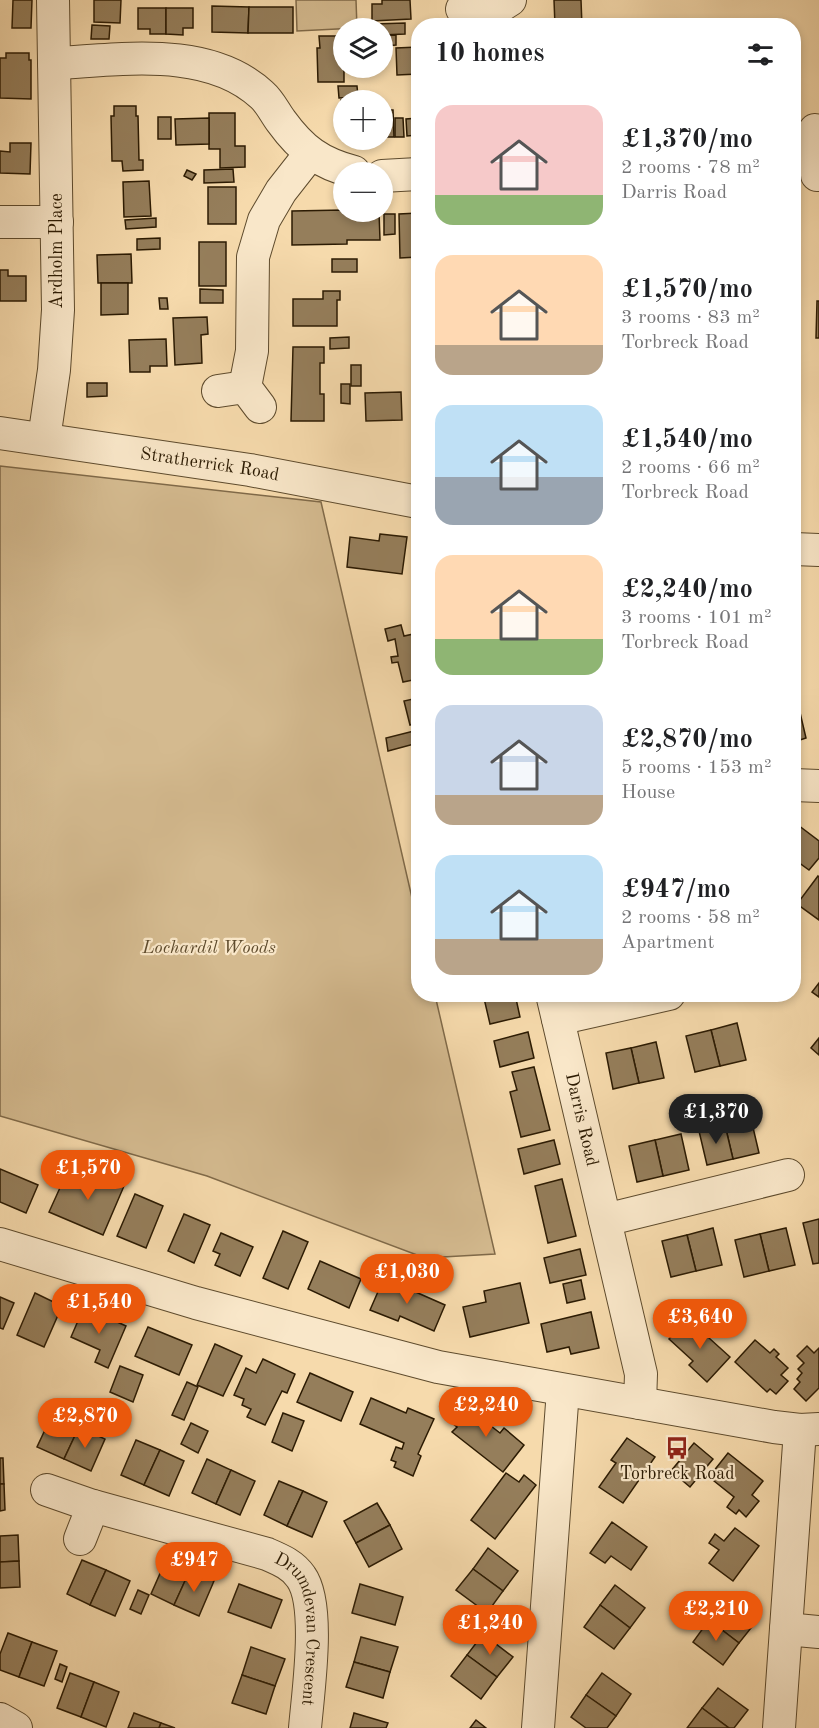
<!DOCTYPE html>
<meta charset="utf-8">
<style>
body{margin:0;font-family:"Old Standard TT",serif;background:#f2f2f2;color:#202124;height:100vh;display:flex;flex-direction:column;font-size:22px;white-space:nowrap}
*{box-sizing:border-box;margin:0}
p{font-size:20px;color:#757577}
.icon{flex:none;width:33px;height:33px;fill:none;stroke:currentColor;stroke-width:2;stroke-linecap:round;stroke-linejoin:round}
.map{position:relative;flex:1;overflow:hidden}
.details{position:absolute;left:411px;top:18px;width:390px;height:984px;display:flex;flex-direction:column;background:#fff;border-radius:24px;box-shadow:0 3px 9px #0003}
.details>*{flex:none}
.fabs{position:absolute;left:333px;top:18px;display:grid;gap:12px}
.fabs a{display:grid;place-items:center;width:60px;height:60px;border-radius:50%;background:#fff;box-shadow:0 3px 9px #0003;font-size:30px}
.price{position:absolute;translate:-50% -51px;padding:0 14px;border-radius:21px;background:#ea580c;color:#fff;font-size:20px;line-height:39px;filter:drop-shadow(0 2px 3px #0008)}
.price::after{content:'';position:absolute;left:50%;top:36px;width:18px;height:14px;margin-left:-9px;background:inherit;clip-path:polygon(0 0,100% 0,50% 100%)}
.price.on{background:#222;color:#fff}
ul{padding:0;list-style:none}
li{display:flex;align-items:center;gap:18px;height:150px;padding:0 24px}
li span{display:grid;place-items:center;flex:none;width:168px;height:120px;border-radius:18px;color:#555}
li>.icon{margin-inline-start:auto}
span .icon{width:72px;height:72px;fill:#fffc;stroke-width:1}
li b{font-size:26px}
h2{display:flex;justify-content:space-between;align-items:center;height:72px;padding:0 24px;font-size:26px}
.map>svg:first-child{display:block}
.green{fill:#d4ba8f;stroke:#806a49;stroke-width:1.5}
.building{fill:#957e5b;stroke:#2c1b03;stroke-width:1.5}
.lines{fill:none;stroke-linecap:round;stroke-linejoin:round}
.minor-casing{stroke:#5e4b2d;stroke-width:34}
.minor{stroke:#f9e7c9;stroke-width:32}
.labels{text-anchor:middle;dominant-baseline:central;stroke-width:4.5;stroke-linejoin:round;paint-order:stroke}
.street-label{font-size:18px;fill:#2c1b03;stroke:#f9e7c9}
.park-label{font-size:18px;font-style:italic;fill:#5e4b2d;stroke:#f9e7c9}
.poi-label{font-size:18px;fill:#2c1b03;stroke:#f9e7c9}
</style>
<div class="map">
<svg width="819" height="1728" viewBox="0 0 819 1728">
<rect width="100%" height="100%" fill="#f6daac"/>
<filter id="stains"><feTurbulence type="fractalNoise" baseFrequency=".00333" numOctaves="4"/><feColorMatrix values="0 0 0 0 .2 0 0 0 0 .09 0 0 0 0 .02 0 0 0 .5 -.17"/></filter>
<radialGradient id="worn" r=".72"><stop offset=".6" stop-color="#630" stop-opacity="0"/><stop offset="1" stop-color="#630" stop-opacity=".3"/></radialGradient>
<g class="green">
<path d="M296,0H356L357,28L297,31Z"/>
<path d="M0,466L321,502L418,924V994L435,995L495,1254L425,1258L207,1176L0,1116Z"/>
</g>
<g class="building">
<path d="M13,0H32L31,28H12Z"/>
<path d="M94,0H121L120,23L94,22Z"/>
<path d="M382,0H410L411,19L372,21V4H382Z"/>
<path d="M554,0H581L582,26H555Z"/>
<path d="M212,6L249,7L248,33L212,32Z"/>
<path d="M249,7H293V33H248Z"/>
<path d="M138,8H166V34H150V29H138Z"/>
<path d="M166,8H193V28H183V35L166,34Z"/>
<path d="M405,23V34L382,35V28H374V24Z"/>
<path d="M92,25L110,26L109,39H91Z"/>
<path d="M396,35V45L382,46V36Z"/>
<path d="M319,36H340L341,48H344V82H318L317,48H320Z"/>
<path d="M418,47V74L397,75L396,48Z"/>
<path d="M6,53H29V60H31V99L0,98V58H6Z"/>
<path d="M338,86H357L358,97L339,98Z"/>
<path d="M341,100H362H344V110H341Z"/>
<path d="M114,106H136V116H138L139,160H143V170L123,171L122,161H112L111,116H114Z"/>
<path d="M382,110H393L394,137H382Z"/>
<path d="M209,113H235V146H245V167L220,168V149H209Z"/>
<rect x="158" y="117" width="13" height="22"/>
<path d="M209,118V144L176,145L175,119Z"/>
<path d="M395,118H403L404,137H395Z"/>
<path d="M418,118V135L407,136L406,119Z"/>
<path d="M10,143H31L30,174L0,173V151L10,152Z"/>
<path d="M233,169L234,182L204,183V170Z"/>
<path d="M187,170L196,174L192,180L184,176Z"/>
<path d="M149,181L151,216L124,217L123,182Z"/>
<rect x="208" y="187" width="28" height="37"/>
<path d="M344,210L346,213L379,212L380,240H347V244L292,245V211Z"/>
<path d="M418,213V257L400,258L399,214Z"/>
<path d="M384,214H395V234L384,235Z"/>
<path d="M156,218V227L126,229L125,220Z"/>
<path d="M160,238V249L137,250V239Z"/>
<rect x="199" y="242" width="27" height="44"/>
<path d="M131,254L132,283H98L97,255Z"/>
<rect x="332" y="259" width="25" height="13"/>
<path d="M0,270H8V276H26V301H0Z"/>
<path d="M101,283H128V314L101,315Z"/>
<path d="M200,289L223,290V303H200Z"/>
<path d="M323,291H340V300H337V326H293V299H323Z"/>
<path d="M159,298H167L168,309H160Z"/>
<path d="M817,301H819V338H816Z"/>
<path d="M207,317L208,334L201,335L202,363L175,365L173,318Z"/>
<path d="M349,337V348L330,349V338Z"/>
<path d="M166,339L167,366H150V372H130L129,340Z"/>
<path d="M293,347H324V363H320V394H324V421H291Z"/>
<rect x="351" y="365" width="10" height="21"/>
<path d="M87,383H107V396L87,397Z"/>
<path d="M341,384H350V404L341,403Z"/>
<path d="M401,392L402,420L366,421L365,393Z"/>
<path d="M380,534L407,537L402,574L347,567L350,537L379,541Z"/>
<path d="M417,540H418V575L412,574Z"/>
<path d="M794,590L798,591L794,624Z"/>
<path d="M401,625L404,636L418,633V679L403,682L398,662L392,663L391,657L398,656L395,639L388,641L385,629Z"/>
<path d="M418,686V723L410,725L404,701L418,698L415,687Z"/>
<path d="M798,704L806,738L794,742V705Z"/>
<path d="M418,730V743L388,751L386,738Z"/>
<path d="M794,822L819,841V858L809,870L794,859Z"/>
<path d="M818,876L819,877V920L797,904Z"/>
<path d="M819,983V997L812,992Z"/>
<path d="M483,994H515L520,1017L490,1024Z"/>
<path d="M737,1023L746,1060L720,1066L711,1030Z"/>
<path d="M711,1030L720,1066L695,1072L686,1036Z"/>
<path d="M528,1032L534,1058L500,1067L494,1041Z"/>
<path d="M819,1038V1055L811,1048Z"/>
<path d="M656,1042L664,1078L639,1083L631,1048Z"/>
<path d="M631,1048L639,1083L613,1089L606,1053Z"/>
<path d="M534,1067L550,1130L521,1137L510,1092L517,1090L512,1072Z"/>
<path d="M751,1119L759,1153L733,1159L725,1125Z"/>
<path d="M725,1125L733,1159L707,1165L699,1131Z"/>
<path d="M681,1134L689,1170L663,1176L655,1140Z"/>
<path d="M554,1140L560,1164L524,1174L518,1149Z"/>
<path d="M655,1140L663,1176L637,1182L629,1146Z"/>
<path d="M79,1167L124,1186L103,1235L49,1212L64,1179L73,1183Z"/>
<path d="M0,1169L38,1185L26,1213L0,1202Z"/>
<path d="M562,1179L576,1236L548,1243L535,1186Z"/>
<path d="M135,1194L163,1206L146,1248L117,1236Z"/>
<path d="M184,1214L210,1225L194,1263L168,1251Z"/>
<path d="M819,1219V1263L813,1264L803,1223Z"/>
<path d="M713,1228L722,1265L696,1271L687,1235Z"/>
<path d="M786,1228L795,1265L769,1271L760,1234Z"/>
<path d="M283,1231L308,1242L288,1289L263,1278Z"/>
<path d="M221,1233L253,1247L240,1276L215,1265L220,1254L213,1251Z"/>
<path d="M760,1234L769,1271L744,1277L735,1240Z"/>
<path d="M687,1235L696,1271L671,1277L662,1241Z"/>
<path d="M580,1249L586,1275L550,1283L544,1258Z"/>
<path d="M320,1261L361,1279L349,1308L308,1289Z"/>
<path d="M384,1278L445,1305L434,1331L400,1316L398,1321L370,1310Z"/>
<path d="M581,1280L585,1299L567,1303L563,1284Z"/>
<path d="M520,1283L529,1323L470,1337L463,1307L486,1302L484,1291Z"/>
<path d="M35,1293L62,1306L44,1347L17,1335Z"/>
<path d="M0,1297L14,1303L3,1329L0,1328Z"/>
<path d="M84,1307L126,1326L108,1368L95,1362L100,1350L71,1337Z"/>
<path d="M591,1312L599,1348L571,1354L569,1347L547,1352L541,1324Z"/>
<path d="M688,1319L730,1357L707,1382L689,1365L693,1361L669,1339Z"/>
<path d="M148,1327L192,1345L179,1375L135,1356Z"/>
<path d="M755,1340L770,1353L774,1349L779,1354L776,1357L788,1368L781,1375L788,1381L776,1394L770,1389L767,1392L735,1362Z"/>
<path d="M215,1344L242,1356L223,1396L197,1385Z"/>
<path d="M807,1346L814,1353L819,1348V1388L806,1401L794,1389L800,1382L797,1379L802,1373L798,1369L804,1363L797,1356Z"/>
<path d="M263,1359L295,1374L287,1393L282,1391L265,1425L247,1417L251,1409L242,1405L244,1399L234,1395L246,1368L256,1373Z"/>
<path d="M120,1366L143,1375L133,1402L110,1392Z"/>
<path d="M310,1373L353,1392L341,1421L297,1402Z"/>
<path d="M187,1382L198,1387L184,1420L172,1415Z"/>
<path d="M371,1398L406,1413L408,1408L434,1419L418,1454L421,1456L413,1476L394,1467L396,1462L391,1460L396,1447L402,1449L404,1443L360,1424Z"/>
<path d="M458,1406L467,1413L469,1409L500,1433L504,1428L524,1445L503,1472L452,1432L457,1427L447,1419Z"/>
<path d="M283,1413L304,1421L292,1451L272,1442Z"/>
<path d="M52,1415L79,1427L64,1459L37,1447Z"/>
<path d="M191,1423L208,1431L198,1453L181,1444Z"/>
<path d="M79,1427L105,1439L91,1471L64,1459Z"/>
<path d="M627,1438L655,1457L623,1503L599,1487L616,1463L611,1460Z"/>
<path d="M136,1440L160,1450L144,1485L121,1475Z"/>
<path d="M694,1443L713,1459L690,1487L671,1471Z"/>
<path d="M160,1450L184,1461L169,1496L144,1485Z"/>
<path d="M728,1453L763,1481L752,1495L759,1501L746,1517L739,1510L736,1514L727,1507L734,1497L709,1477Z"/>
<path d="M0,1458H3L4,1484H0Z"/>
<path d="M207,1459L231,1470L216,1504L192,1493Z"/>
<path d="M231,1470L255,1481L240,1515L216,1504Z"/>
<path d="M506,1473L519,1482L524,1475L536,1485L495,1539L471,1520Z"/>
<path d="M279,1481L303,1491L287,1526L264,1515Z"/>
<path d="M0,1484H4L5,1510L0,1511Z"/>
<path d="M303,1491L327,1502L312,1537L287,1526Z"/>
<path d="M377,1503L390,1525L356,1543L344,1521Z"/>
<path d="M612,1522L647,1547L631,1570L611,1556L605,1563L590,1553Z"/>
<path d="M390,1525L402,1549L369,1567L356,1543Z"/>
<path d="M735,1528L759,1546L733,1581L709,1563L719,1550L709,1543L715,1534L724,1541Z"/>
<path d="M18,1535L19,1561L0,1562V1536Z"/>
<path d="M488,1548L518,1571L503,1591L473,1569Z"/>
<path d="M82,1560L106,1570L90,1605L67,1594Z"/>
<path d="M166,1560L190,1570L174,1605L151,1594Z"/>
<path d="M19,1561L20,1587L0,1588V1562Z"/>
<path d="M473,1569L503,1591L487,1613L456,1590Z"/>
<path d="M106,1570L130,1581L115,1616L90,1605Z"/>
<path d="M190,1570L214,1581L199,1616L174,1605Z"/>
<path d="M239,1584L282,1600L271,1628L228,1612Z"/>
<path d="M360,1584L403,1597L395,1625L352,1613Z"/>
<path d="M615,1585L645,1608L630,1628L600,1605Z"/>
<path d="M138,1590L149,1595L141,1614L130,1609Z"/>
<path d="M725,1600L755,1623L739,1643L709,1620Z"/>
<path d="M600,1605L630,1628L614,1649L584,1627Z"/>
<path d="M709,1620L739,1643L723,1665L693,1642Z"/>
<path d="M8,1633L32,1642L19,1677L0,1670V1654Z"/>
<path d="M483,1634L513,1657L497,1677L467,1655Z"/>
<path d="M361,1637L398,1647L390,1672L354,1662Z"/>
<path d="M32,1642L57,1651L44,1686L19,1677Z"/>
<path d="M251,1647L285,1659L275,1686L242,1675Z"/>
<path d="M467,1655L497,1677L481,1699L451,1676Z"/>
<path d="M354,1662L390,1672L383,1698L346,1687Z"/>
<path d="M60,1664L67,1667L62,1682L55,1679Z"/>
<path d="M70,1673L94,1682L81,1717L57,1708Z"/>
<path d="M602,1673L631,1694L616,1716L586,1695Z"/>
<path d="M242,1675L275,1686L266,1714L232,1703Z"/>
<path d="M94,1682L119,1692L106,1727L81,1717Z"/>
<path d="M718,1688L748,1710L734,1728H729L702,1708Z"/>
<path d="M586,1695L616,1716L607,1728H586L571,1717Z"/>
<path d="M702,1708L729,1728H687Z"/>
<path d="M134,1713L161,1723L159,1728H128Z"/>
<path d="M354,1713L388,1723L386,1728H350Z"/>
<path d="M476,1720L486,1728H470Z"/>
<path d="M161,1723L175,1728H159Z"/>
</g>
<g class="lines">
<g class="minor-casing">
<g id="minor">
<path d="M462,9L491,12L510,0"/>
<path d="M54,63C121,60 208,45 262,95C270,102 275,113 281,121C302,150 320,163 354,172"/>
<path d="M815,130L817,175"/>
<path d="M382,176L418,174"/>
<path d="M0,222H57"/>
<path d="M245,387L252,351L253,257L264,220L281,191L310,154"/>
<path d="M218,391L245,387L260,407"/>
<path id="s1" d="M0,433L250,470L418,502"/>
<path d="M44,439L54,370L58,310L53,0"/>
<path d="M794,549L819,550"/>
<path d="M794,785L819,786"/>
<path id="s2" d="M552,994L641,1374L640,1403"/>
<path d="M558,1019L669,994"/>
<path d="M605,1220L788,1175"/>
<path d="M0,1244L196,1303L438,1367L774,1427L800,1430L819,1429"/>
<path id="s3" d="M47,1490L93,1506L267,1554C281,1560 293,1565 301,1577C321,1605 308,1692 305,1728"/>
<path d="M80,1539L93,1506"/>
<path d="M786,1629L819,1632"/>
<path d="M0,1719L16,1728"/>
<path d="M538,1728L563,1390"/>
<path d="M779,1728L800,1430"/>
</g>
</g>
<use href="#minor" class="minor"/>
</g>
<defs>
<g id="bus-bare" transform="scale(1.8)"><path d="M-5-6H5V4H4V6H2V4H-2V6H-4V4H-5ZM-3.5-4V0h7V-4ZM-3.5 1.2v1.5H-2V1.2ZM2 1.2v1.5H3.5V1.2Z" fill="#8f2418" stroke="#f9e7c9" stroke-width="2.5" paint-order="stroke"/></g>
</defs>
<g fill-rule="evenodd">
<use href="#bus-bare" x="677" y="1448"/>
</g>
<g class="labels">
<g class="street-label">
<text transform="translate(57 251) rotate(-90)">Ardholm Place</text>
<text stroke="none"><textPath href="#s1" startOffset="212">Stratherrick Road</textPath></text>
<text stroke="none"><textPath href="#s2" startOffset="129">Darris Road</textPath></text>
<text stroke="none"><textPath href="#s3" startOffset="320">Drumdevan Crescent</textPath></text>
</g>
<g class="park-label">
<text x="209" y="948">Lochardil Woods</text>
</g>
<g class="poi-label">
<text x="677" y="1474">Torbreck Road</text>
</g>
</g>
<rect width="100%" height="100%" filter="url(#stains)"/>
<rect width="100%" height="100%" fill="url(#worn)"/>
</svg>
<div class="fabs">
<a><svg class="icon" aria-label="layers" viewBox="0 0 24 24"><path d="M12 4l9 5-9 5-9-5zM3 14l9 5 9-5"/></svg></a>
<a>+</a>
<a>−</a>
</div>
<b class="price on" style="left:716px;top:1145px">£1,370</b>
<b class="price" style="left:88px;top:1201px">£1,570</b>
<b class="price" style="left:407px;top:1305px">£1,030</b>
<b class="price" style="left:99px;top:1335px">£1,540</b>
<b class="price" style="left:700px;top:1350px">£3,640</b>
<b class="price" style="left:486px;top:1438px">£2,240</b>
<b class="price" style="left:85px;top:1449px">£2,870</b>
<b class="price" style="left:194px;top:1593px">£947</b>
<b class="price" style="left:716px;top:1642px">£2,210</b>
<b class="price" style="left:490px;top:1656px">£1,240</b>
<section class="details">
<h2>10 homes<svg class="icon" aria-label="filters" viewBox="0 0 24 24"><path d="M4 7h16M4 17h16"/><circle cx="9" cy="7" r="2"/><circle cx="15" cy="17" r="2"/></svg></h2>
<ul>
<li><span style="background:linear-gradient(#f6c9c9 75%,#8fb573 0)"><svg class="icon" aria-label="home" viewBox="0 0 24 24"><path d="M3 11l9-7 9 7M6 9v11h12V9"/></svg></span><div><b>£1,370/mo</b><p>2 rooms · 78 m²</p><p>Darris Road</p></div></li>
<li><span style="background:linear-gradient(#ffd9b3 75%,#b9a48a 0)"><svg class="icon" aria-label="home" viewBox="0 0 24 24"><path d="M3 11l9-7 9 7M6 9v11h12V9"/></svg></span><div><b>£1,570/mo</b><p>3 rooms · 83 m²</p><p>Torbreck Road</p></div></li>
<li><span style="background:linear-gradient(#bfe0f5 60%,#9aa5b1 0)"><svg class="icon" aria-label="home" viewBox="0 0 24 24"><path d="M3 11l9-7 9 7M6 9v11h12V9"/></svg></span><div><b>£1,540/mo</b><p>2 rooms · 66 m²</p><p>Torbreck Road</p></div></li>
<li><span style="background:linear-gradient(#ffd9b3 70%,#8fb573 0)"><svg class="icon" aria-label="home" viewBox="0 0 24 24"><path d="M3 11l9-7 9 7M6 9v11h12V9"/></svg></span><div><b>£2,240/mo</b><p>3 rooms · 101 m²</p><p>Torbreck Road</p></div></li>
<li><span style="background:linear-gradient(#c9d6e8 75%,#b9a48a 0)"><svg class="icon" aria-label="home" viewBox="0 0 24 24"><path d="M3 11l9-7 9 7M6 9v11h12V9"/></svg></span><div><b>£2,870/mo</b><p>5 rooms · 153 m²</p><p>House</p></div></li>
<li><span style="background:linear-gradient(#bfe0f5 70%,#b9a48a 0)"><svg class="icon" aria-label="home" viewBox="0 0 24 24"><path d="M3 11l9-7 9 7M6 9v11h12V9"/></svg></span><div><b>£947/mo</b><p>2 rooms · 58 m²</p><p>Apartment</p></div></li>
</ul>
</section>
</div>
